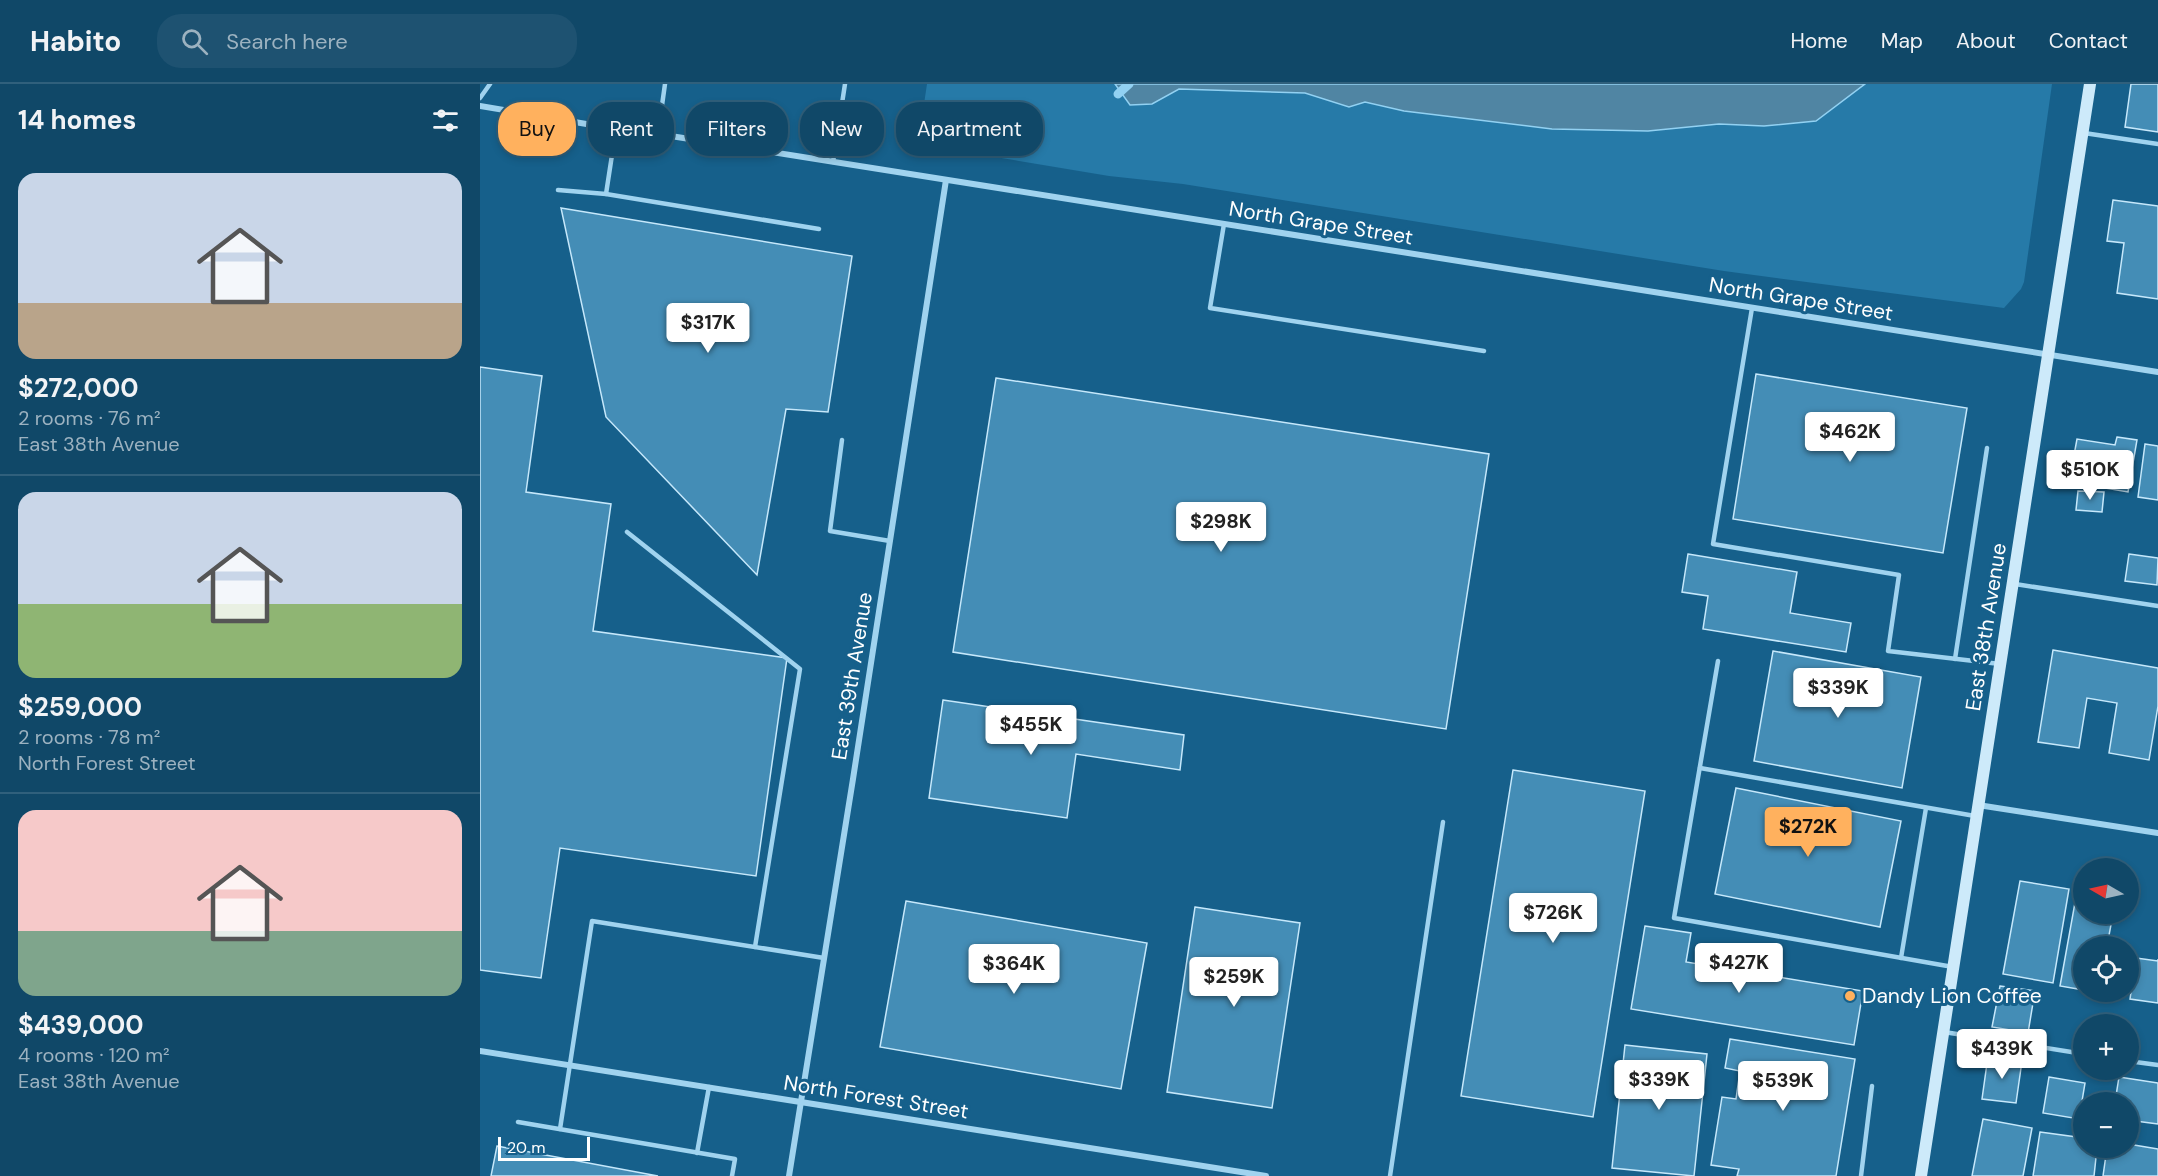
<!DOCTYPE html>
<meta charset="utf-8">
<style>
body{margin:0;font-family:"DM Sans",sans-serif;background:#1e5271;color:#f1f3f6;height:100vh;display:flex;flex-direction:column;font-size:22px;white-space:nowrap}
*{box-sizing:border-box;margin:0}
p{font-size:20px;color:#9cb2c0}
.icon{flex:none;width:33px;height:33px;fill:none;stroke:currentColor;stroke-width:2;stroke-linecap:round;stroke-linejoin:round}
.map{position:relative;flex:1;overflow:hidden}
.panel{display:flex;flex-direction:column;background:#104868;width:480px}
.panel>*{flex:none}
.banner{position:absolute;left:18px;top:18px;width:570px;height:54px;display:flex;gap:12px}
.needle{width:39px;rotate:279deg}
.buttons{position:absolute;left:1593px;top:774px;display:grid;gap:12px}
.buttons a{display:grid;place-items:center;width:66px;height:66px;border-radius:50%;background:#104868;box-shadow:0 3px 9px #0003,0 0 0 2px #30607c;font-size:30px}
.scale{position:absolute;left:18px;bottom:15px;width:92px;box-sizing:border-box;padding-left:6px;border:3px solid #fff;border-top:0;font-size:16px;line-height:21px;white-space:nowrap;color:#fff;-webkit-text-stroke:4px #16608b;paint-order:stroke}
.price{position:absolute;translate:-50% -51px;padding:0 14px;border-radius:6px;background:#fff;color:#222;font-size:20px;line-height:39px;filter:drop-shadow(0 2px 3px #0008)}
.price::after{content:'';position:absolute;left:50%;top:36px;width:18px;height:14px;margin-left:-9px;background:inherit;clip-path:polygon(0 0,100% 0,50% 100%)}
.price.active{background:#ffb15e;color:#111}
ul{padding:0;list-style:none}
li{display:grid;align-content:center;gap:12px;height:318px;padding:0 18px}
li+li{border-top:2px solid #30607c}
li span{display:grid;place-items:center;height:186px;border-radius:18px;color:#555}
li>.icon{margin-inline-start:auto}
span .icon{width:108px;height:108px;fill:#fffc;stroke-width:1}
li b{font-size:26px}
h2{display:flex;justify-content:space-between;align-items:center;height:72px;padding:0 18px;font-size:26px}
.chip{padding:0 21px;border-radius:24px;background:#104868;box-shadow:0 3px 9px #0003,0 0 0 2px #30607c;font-size:21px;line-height:54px}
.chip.active{background:#ffb15e;color:#111}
header{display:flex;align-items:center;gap:36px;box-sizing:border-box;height:84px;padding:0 30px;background:#104868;border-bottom:2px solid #30607c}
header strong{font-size:28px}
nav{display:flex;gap:33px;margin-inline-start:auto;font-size:21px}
.search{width:420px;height:54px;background:#1e5271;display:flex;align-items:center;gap:15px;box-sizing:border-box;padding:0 21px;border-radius:24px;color:#9cb2c0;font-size:22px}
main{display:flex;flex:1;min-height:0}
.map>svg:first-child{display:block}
.green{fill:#267aa8}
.water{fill:#5085a3;stroke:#92d1f2;stroke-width:1.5}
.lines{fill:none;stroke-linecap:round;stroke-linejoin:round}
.stream{stroke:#92d1f2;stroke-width:9}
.building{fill:#448db6;stroke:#c6e8fb;stroke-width:1.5}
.lane{stroke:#a0d3ef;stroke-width:4.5}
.street{stroke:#a0d3ef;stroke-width:6}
.secondary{stroke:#cdeafa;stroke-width:12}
.poi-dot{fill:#ffb15e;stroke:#16608b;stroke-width:2}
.labels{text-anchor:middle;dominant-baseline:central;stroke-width:6;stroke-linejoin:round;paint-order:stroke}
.street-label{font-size:21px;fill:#fff;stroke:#16608b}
.poi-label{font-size:21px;fill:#fff;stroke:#16608b;text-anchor:start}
</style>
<header>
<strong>Habito</strong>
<div class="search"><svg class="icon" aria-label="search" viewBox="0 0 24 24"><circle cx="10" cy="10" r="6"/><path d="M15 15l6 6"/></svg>Search here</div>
<nav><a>Home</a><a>Map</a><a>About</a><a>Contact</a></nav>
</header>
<main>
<section class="panel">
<h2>14 homes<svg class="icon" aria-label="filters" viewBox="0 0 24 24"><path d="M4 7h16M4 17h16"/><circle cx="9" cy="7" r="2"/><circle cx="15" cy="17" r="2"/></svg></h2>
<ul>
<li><span style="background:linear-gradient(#c9d6e8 70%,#b9a48a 0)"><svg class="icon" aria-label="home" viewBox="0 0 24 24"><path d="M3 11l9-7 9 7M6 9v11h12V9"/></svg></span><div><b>$272,000</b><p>2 rooms · 76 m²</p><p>East 38th Avenue</p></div></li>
<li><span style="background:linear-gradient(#c9d6e8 60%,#8fb573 0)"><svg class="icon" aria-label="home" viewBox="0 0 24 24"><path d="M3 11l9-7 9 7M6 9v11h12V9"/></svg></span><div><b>$259,000</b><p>2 rooms · 78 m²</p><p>North Forest Street</p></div></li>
<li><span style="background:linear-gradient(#f6c9c9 65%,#7fa58c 0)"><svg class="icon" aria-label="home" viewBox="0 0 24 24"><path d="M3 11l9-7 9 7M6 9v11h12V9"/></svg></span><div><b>$439,000</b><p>4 rooms · 120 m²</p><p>East 38th Avenue</p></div></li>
</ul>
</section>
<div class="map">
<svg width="1678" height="1092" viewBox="0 0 1678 1092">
<rect width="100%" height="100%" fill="#16608b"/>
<path class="green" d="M447,0H1572L1544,198L1541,205L1524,224L1244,187L703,100L629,92L438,60Z"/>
<path class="water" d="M635,0H1385L1336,37L1284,42L1239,40L1168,47L1072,45L924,27L885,18L869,23L825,9L699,5L672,20L650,21Z"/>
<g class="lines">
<path class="stream" d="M638,10L649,0"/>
</g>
<g class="building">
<path d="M1651,0H1678V48L1645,43Z"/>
<path d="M1633,116L1678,122V215L1637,209L1644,159L1627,157Z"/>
<path d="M81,124L372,172L348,328L306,325L277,491L126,333Z"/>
<path d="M0,283L62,292L46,408L131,420L113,547L307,574L276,792L80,764L61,894L0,886Z"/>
<path d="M1276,290L1487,324L1463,469L1253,435Z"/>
<path d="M516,294L1009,370L966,645L473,568Z"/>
<path d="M1637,353L1657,356L1648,408L1589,398L1597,355L1635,361Z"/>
<path d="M1665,360L1678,362V416L1658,413Z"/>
<path d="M1598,407L1624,408L1622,428L1596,426Z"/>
<path d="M1208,470L1317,488L1310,529L1371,539L1366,568L1223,545L1228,512L1202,508Z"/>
<path d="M1649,470L1678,474L1677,501L1645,497Z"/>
<path d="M1573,566L1678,584V622L1669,676L1629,669L1637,619L1607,614L1599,664L1558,658Z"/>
<path d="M1293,567L1441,593L1422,704L1274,677Z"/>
<path d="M463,616L704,651L700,686L596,670L587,734L449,714Z"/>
<path d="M1033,686L1165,707L1113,1033L981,1012Z"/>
<path d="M1256,704L1421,737L1400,843L1235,810Z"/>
<path d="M1540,797L1589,805L1573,899L1523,890Z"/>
<path d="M1596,813L1604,814V830H1633L1627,862H1604V906L1580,902Z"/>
<path d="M426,817L667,859L641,1005L400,963Z"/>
<path d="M715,823L820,839L792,1024L687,1008Z"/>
<path d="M1165,842L1211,849L1206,878L1383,907L1374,961L1151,925Z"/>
<path d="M1656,874L1678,877V875V919L1650,915Z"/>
<path d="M1520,902L1555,907L1548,949L1512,943Z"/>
<path d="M1611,908H1642L1641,913Z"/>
<path d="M1250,955L1375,975L1356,1092H1257L1259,1085L1231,1081L1242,1013L1256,1015L1260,987L1245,984Z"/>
<path d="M1145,961L1227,970L1214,1092L1132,1084Z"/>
<path d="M1508,972L1542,977L1536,1019L1502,1015Z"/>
<path d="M1569,993L1605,999L1599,1035L1563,1029Z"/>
<path d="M1639,993L1678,999V1040L1648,1036V1018H1635Z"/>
<path d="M1503,1035L1552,1044L1543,1092H1492Z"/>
<path d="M1560,1048L1604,1054V1064H1617L1614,1092H1553Z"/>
<path d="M1648,1060L1678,1065V1092H1623L1627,1064H1648Z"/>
<path d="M17,1062L178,1092H11Z"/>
</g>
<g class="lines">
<g class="lane">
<path d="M0,14L10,0"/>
<path d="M1604,49L1678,60"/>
<path d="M178,50L185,0"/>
<path d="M353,78L365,0"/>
<path d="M78,106L126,110L339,145"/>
<path d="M126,110L136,45"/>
<path d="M744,140L730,224L1004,267"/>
<path d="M1272,224L1233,460L1419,491L1408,567L1520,580"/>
<path d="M362,356L350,447L410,457"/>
<path d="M147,448L320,585L275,863"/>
<path d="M1535,500L1678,522"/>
<path d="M1475,575L1507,364"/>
<path d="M1238,577L1194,834L1473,883"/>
<path d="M1220,684L1495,732"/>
<path d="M1421,874L1446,724"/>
<path d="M1464,948L1604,970"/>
<path d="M1648,977L1678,981"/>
<path d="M38,1038L255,1075L252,1092"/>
<path d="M80,1045L112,837L344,874"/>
<path d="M217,1069L229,1003"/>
<path d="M910,1092L963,738"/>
<path d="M1381,1092L1392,1002"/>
</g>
<g class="street">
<path d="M0,22L136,45L178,50L1678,288"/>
<path d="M1498,721L1678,749"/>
<path d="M0,967L786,1092"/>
<path d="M309,1092L373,695L466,96"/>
</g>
<path class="secondary" d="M1441,1092L1610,0"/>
</g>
<circle class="poi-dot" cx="1370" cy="912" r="6"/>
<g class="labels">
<g class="street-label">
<text transform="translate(841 139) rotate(9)">North Grape Street</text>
<text transform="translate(1321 215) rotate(9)">North Grape Street</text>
<text transform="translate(1506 543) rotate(-81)">East 38th Avenue</text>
<text transform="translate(372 592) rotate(-81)">East 39th Avenue</text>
<text transform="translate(396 1013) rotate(9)">North Forest Street</text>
</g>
<g class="poi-label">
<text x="1382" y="912">Dandy Lion Coffee</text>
</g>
</g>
</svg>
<div class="buttons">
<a><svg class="needle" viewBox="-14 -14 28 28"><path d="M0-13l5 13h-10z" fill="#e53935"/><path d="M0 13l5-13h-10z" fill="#9cb2c0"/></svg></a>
<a><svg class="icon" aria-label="locate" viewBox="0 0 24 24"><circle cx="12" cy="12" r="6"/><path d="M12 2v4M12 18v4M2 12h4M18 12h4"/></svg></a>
<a>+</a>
<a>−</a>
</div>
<div class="scale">20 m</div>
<b class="price" style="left:228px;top:270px">$317K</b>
<b class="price" style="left:1370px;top:379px">$462K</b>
<b class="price" style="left:1610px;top:417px">$510K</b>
<b class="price" style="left:741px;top:469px">$298K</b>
<b class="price" style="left:1358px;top:635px">$339K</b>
<b class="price" style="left:551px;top:672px">$455K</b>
<b class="price active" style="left:1328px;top:774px">$272K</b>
<b class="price" style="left:1073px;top:860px">$726K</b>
<b class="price" style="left:1259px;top:910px">$427K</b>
<b class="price" style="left:534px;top:911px">$364K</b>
<b class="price" style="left:754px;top:924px">$259K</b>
<b class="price" style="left:1522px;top:996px">$439K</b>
<b class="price" style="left:1179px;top:1027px">$339K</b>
<b class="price" style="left:1303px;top:1028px">$539K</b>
<div class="banner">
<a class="chip active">Buy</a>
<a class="chip">Rent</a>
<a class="chip">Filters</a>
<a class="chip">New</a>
<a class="chip">Apartment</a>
</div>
</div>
</main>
